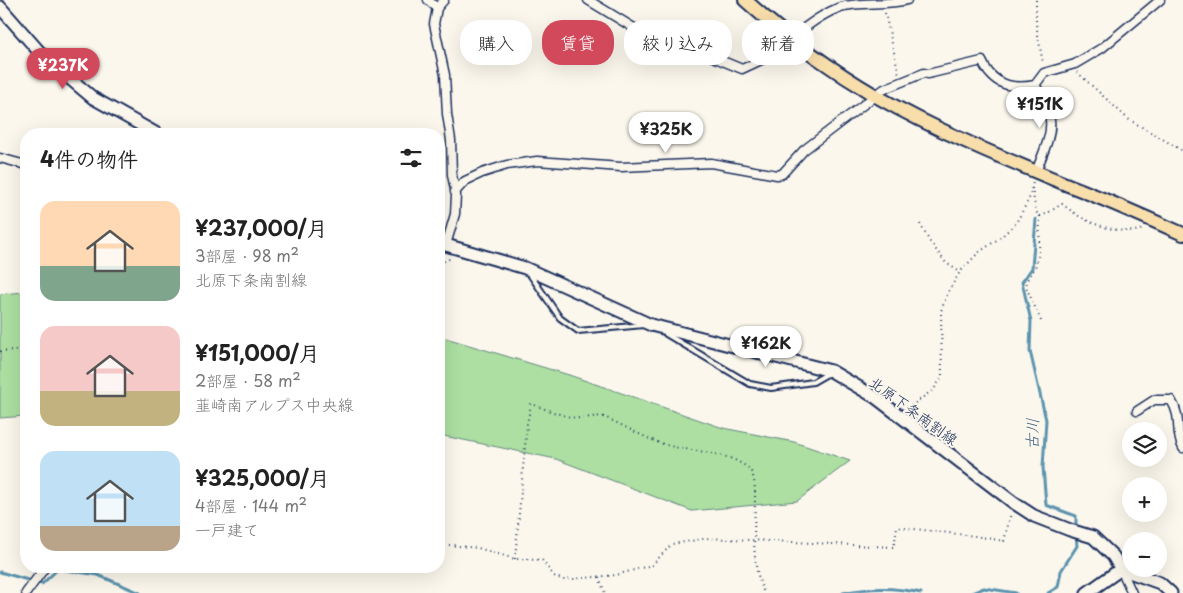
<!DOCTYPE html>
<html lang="ja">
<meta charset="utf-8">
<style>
body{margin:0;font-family:"Playpen Sans","Klee One",sans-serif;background:#f2f2f2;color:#222;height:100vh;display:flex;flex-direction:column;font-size:19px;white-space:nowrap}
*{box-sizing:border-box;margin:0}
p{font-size:16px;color:#767676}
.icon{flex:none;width:28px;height:28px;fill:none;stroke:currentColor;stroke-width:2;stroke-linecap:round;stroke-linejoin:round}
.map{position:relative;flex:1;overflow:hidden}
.sheet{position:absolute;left:20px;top:128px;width:425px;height:445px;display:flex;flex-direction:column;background:#fff;border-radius:20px;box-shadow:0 5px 20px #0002}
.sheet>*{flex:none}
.guide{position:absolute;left:460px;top:20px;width:475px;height:45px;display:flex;gap:10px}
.tools{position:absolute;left:1122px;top:422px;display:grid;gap:10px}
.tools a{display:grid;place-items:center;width:45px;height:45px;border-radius:50%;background:#fff;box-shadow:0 5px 20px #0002;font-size:25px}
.price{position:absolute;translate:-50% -42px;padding:0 11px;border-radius:18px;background:#fff;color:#222;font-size:16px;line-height:32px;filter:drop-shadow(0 1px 2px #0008)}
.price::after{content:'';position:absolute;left:50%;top:30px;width:15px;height:11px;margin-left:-8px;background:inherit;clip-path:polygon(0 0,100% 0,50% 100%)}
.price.selected{background:#d1495b;color:#fff}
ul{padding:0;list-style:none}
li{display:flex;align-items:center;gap:15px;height:125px;padding:0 20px}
li span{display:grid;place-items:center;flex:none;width:140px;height:100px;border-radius:15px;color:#555}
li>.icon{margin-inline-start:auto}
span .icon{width:60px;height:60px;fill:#fffc;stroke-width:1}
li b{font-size:21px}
h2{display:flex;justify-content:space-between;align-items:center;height:60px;padding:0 20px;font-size:21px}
.pill{padding:0 18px;border-radius:20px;background:#fff;box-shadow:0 5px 20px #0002;font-size:18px;line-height:45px}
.pill.selected{background:#d1495b;color:#fff}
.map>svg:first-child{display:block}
.green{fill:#acdfa1;stroke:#648780}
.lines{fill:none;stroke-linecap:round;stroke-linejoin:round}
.stream{stroke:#5b93ae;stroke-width:3}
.service-casing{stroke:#1b2f5e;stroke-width:8}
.minor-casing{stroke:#1b2f5e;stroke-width:11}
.secondary-casing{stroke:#1b2f5e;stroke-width:15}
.primary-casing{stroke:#1b2f5e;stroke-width:16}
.path{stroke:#1b2f5e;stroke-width:2;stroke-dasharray:1 4;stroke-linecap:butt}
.service{stroke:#fbf7ec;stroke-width:4}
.minor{stroke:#fbf7ec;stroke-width:8}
.secondary{stroke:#fbf7ec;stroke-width:11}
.primary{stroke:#f8deab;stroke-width:12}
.labels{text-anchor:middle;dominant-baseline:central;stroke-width:4;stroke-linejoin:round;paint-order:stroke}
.street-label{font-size:15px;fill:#1b2f5e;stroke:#fbf7ec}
.water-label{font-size:16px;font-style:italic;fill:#36587f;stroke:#fbf7ec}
</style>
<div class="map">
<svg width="1183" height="593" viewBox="0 0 1183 593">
<rect width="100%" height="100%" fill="#fbf7ec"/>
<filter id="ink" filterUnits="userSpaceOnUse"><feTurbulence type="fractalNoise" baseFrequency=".02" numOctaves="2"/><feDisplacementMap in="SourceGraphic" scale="10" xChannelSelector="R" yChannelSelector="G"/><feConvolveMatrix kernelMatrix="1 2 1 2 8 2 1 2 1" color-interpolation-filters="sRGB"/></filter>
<g filter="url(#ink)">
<g class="green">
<path d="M26,292V416L0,418V294Z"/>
<path d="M439,336L569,375L723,428L794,442L850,461L797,501L692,511L556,459L439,435Z"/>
</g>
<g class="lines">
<g class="stream">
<path d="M1036,219L1032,268L1022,282L1031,321L1030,351L1046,420L1043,467L1046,505L1076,516V528"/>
<path d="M0,572L42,584L58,569L98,575L140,593"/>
<path d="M843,593C872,587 892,587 921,593"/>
<path d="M972,593L984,588L1016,593"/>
<path d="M1048,593L1058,587L1061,571L1077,546L1076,534"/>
</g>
<g class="service-casing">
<g id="service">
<path d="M529,273L560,318L578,331L644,325"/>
<path d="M666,334L750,384L771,388L813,382L827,374"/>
</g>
</g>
<g class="minor-casing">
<g id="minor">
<path d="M428,0L437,8"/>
<path d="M444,0L437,8L434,24L445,75L447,114L451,140L452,175L456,195L455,214L446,245"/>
<path d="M588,0L634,28L662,36L742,69L787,48L796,41"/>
<path d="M791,38C806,27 823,13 841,7C861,1 886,6 907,0"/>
<path d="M1035,85C1060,123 1050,134 1036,172"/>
<path d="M0,158L26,165"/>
<path d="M455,192L465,181L482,173L507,165L537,161L621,167L711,163L777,175L782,174L804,150L884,89L924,73L928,74L982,61C992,84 1011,90 1035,85L1044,73L1075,64L1102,48L1160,0"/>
<path d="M1137,411L1154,400H1171C1183,419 1174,432 1183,448"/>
<path d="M1121,569L1132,593"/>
<path d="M26,593L46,566"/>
</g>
</g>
<g class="secondary-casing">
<g id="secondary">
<path d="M0,7L43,56L93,98L157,134"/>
<path d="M439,243L525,268L651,325L831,371L875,397L1014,503L1034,516L1070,530L1093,537L1113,556L1121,569"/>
<path d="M1087,593L1121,569L1160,583L1171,593"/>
</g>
</g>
<g class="primary-casing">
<path id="primary" d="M745,0C785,36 830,69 876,96C937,131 1003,158 1068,185C1107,200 1145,217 1183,234"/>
</g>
<g class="path">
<path d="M1036,0V24L1043,64"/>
<path d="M885,13L899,74"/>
<path d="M1077,72L1128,119L1183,151"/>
<path d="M1032,188L1036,212L1040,216L1046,214L1062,204C1070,210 1079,217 1088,221C1101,227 1132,236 1144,228"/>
<path d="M1040,216L1039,253L1035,268L1027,280L1026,287L1042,323"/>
<path d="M920,224L930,242L946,263L960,272"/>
<path d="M439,263L452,258"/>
<path d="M439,325L444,303"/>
<path d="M0,351L13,350L26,353"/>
<path d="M907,409L934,389L942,377L941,311L948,292L960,272L978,253L1001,237L1016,223L1029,199L1033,182"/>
<path d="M439,544L478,548L515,559L542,560L554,576L563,580L616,575L652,565L672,544L709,538L894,547L897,527L975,536L1004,541L1011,513"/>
<path d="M515,559L527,424L531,404C546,409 561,416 577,418C586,419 595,415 604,417C623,425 641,436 660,443C688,453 722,449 747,467C755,473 755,487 755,496C755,529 750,561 764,593"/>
<path d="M599,577L605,593"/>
</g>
<use href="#service" class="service"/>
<use href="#minor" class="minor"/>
<use href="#secondary" class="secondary"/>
<use href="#primary" class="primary"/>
</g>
</g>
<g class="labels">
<g class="street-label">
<text transform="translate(914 410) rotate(36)">北原下条南割線</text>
</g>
<g class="water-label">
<text transform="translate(1031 434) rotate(-89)">古川</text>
</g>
</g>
</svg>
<div class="tools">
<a><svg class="icon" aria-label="layers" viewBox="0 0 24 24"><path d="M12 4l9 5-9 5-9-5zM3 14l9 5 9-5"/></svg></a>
<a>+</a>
<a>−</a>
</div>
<b class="price selected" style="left:63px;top:90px">¥237K</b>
<b class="price" style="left:1040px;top:129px">¥151K</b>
<b class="price" style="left:666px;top:154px">¥325K</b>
<b class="price" style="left:766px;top:368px">¥162K</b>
<div class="guide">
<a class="pill">購入</a>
<a class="pill selected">賃貸</a>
<a class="pill">絞り込み</a>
<a class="pill">新着</a>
</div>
<section class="sheet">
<h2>4件の物件<svg class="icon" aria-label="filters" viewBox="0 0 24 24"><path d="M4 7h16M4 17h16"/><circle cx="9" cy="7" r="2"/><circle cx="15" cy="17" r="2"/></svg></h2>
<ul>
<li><span style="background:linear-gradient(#ffd9b3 65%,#7fa58c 0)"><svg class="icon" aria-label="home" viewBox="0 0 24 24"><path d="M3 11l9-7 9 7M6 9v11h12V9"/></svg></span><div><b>¥237,000/月</b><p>3部屋 · 98 m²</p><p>北原下条南割線</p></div></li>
<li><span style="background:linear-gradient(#f6c9c9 65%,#c2b280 0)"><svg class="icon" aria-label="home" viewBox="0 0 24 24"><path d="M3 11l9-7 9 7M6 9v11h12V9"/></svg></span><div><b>¥151,000/月</b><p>2部屋 · 58 m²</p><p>韮崎南アルプス中央線</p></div></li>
<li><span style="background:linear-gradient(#bfe0f5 75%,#b9a48a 0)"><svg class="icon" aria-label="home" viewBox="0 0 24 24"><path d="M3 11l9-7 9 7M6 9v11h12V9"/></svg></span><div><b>¥325,000/月</b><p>4部屋 · 144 m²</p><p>一戸建て</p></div></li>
</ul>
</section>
</div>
